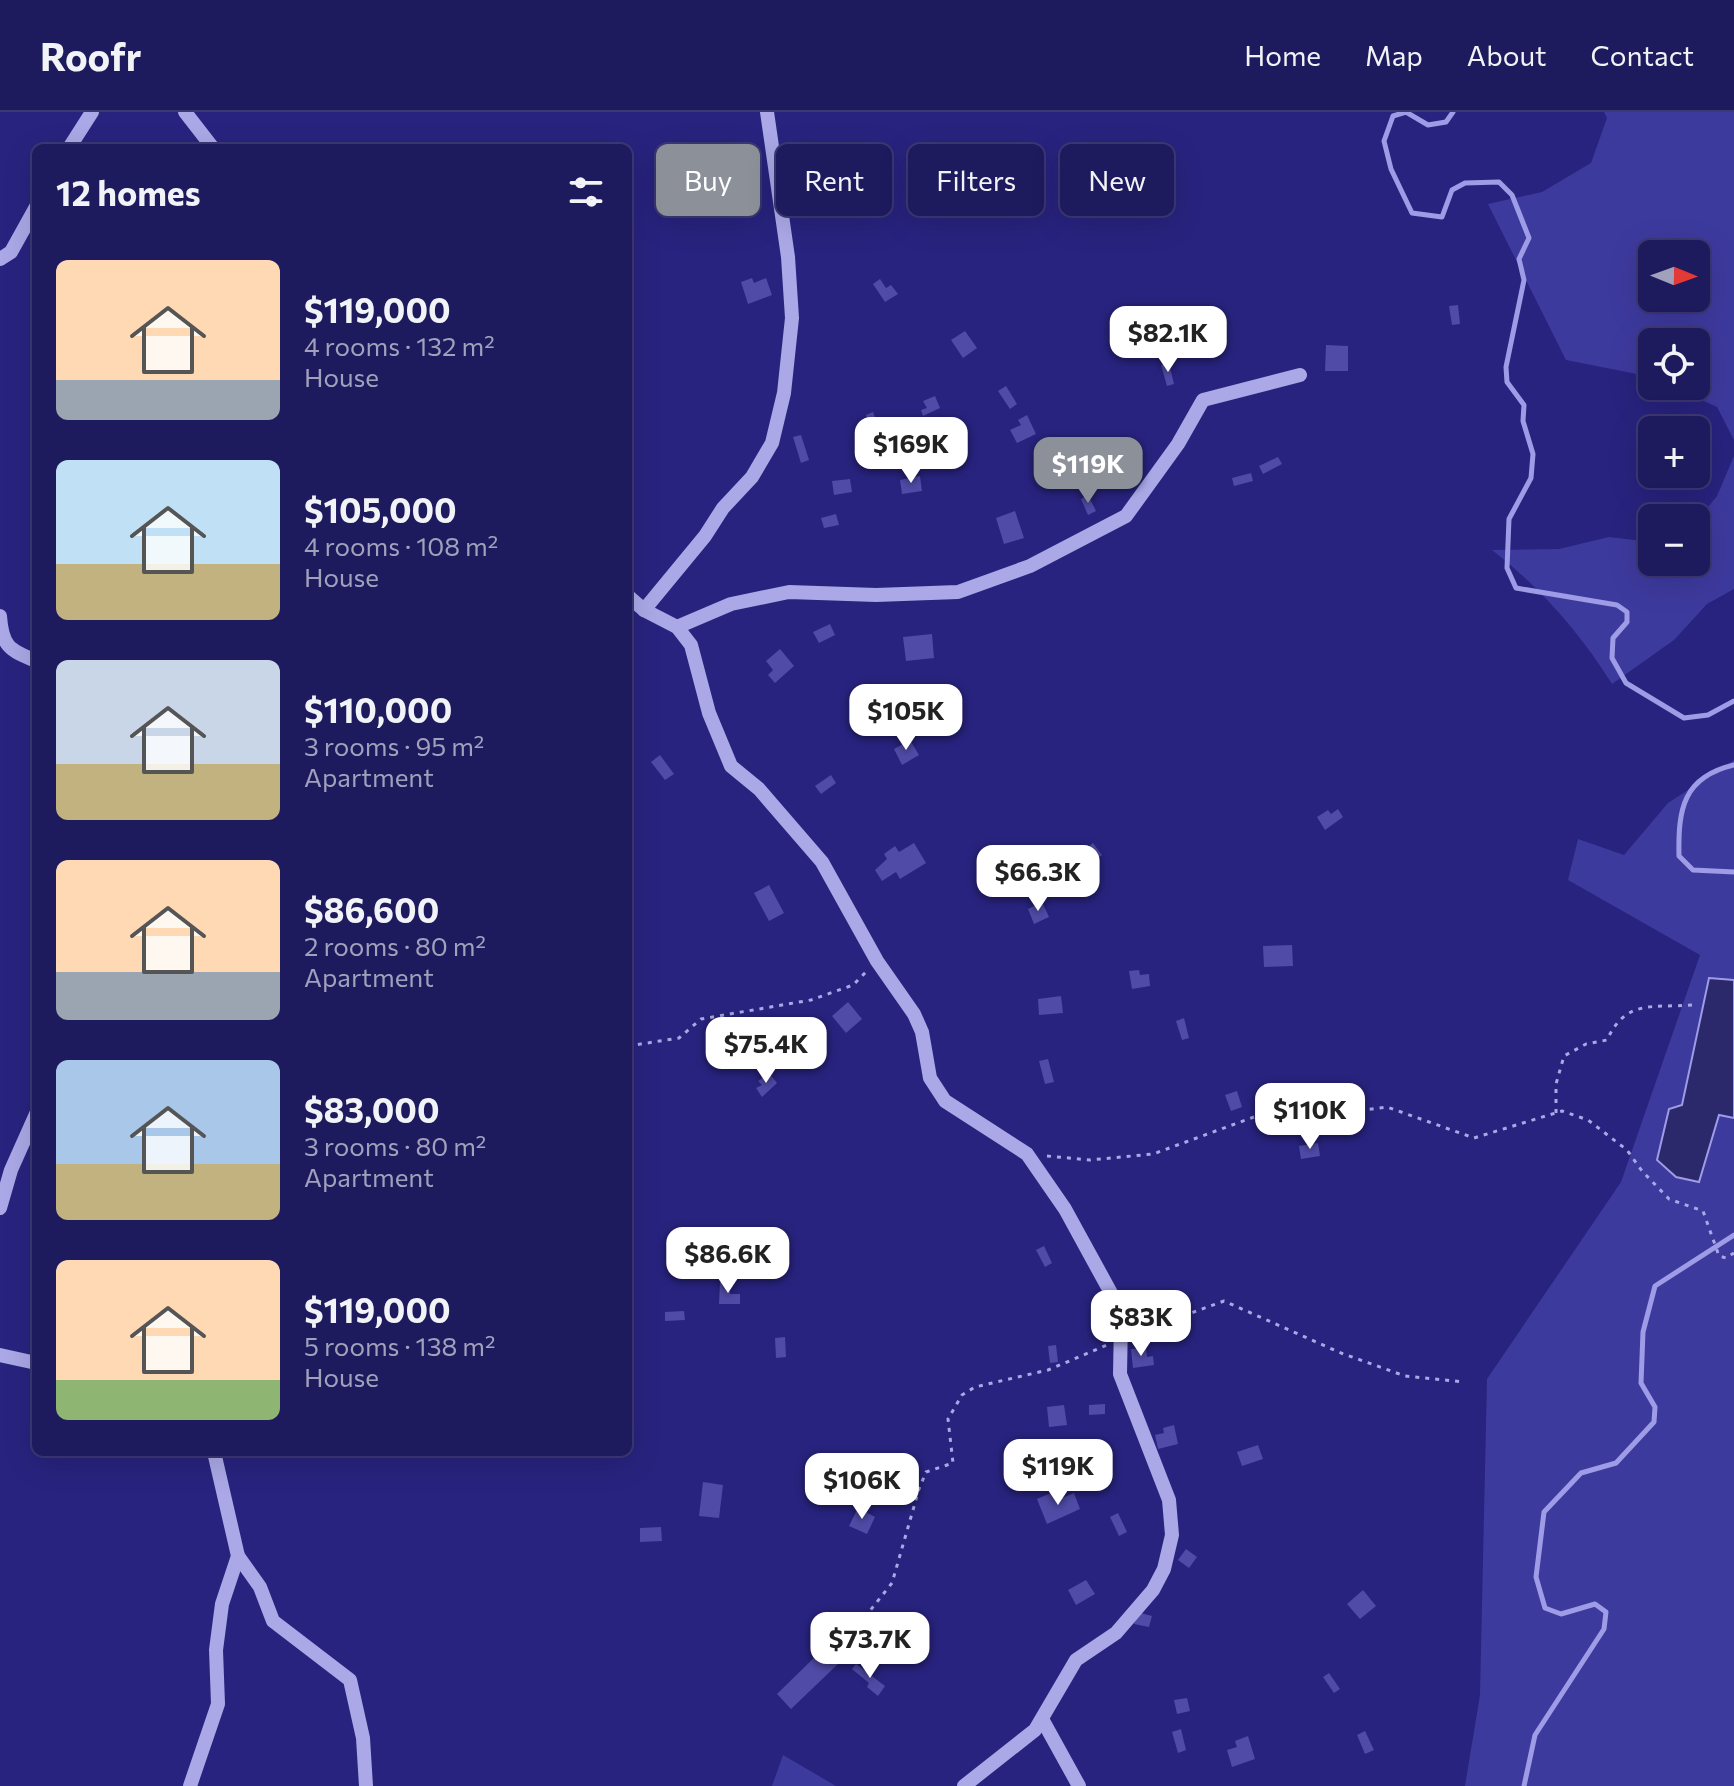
<!DOCTYPE html>
<meta charset="utf-8">
<style>
body{margin:0;font-family:Commissioner,sans-serif;background:#2b2767;color:#f1f3f6;height:100vh;display:flex;flex-direction:column;font-size:30px;white-space:nowrap}
*{box-sizing:border-box;margin:0}
p{font-size:26px;color:#a1a1bc}
.icon{flex:none;width:44px;height:44px;fill:none;stroke:currentColor;stroke-width:2;stroke-linecap:round;stroke-linejoin:round}
.map{position:relative;flex:1;overflow:hidden}
.side{position:absolute;left:32px;top:32px;width:600px;height:1312px;display:flex;flex-direction:column;background:#1e1a5e;border-radius:12px;box-shadow:0 8px 32px #0002,0 0 0 2px #3c3873}
.side>*{flex:none}
.banner{position:absolute;left:656px;top:32px;width:760px;height:72px;display:flex;gap:16px}
.needle{width:52px;rotate:91deg}
.buttons{position:absolute;left:1638px;top:128px;display:grid;gap:16px}
.buttons a{display:grid;place-items:center;width:72px;height:72px;border-radius:12px;background:#1e1a5e;box-shadow:0 8px 32px #0002,0 0 0 2px #3c3873;font-size:40px}
.price{position:absolute;translate:-50% -68px;padding:0 18px;border-radius:16px;background:#fff;color:#222;font-size:26px;line-height:52px;filter:drop-shadow(0 2px 4px #0008)}
.price::after{content:'';position:absolute;left:50%;top:48px;width:24px;height:18px;margin-left:-12px;background:inherit;clip-path:polygon(0 0,100% 0,50% 100%)}
.price.active{background:#8c9099;color:#fff}
ul{padding:0;list-style:none}
li{display:flex;align-items:center;gap:24px;height:200px;padding:0 24px}
li span{display:grid;place-items:center;flex:none;width:224px;height:160px;border-radius:12px;color:#555}
li>.icon{margin-inline-start:auto}
span .icon{width:96px;height:96px;fill:#fffc;stroke-width:1}
li b{font-size:34px}
h2{display:flex;justify-content:space-between;align-items:center;height:96px;padding:0 24px;font-size:34px}
.chip{padding:0 28px;border-radius:12px;background:#1e1a5e;box-shadow:0 8px 32px #0002,0 0 0 2px #3c3873;font-size:28px;line-height:72px}
.chip.active{background:#8c9099;color:#fff}
header{display:flex;align-items:center;gap:48px;box-sizing:border-box;height:112px;padding:0 40px;background:#1e1a5e;border-bottom:2px solid #3c3873}
header strong{font-size:38px}
nav{display:flex;gap:44px;margin-inline-start:auto;font-size:28px}
.map>svg:first-child{display:block}
.green{fill:#3d3a9e;fill-rule:evenodd}
.water{fill:#2b286c;stroke:#9e9ce7;stroke-width:2}
.lines{fill:none;stroke-linecap:round;stroke-linejoin:round}
.stream{stroke:#9e9ce7;stroke-width:5}
.building{fill:#504ba7}
.path{stroke:#aaa8e6;stroke-width:3;stroke-dasharray:4 6;stroke-linecap:butt}
.minor{stroke:#aaa8e6;stroke-width:14}
</style>
<header>
<strong>Roofr</strong>
<nav><a>Home</a><a>Map</a><a>About</a><a>Contact</a></nav>
</header>
<div class="map">
<svg width="1734" height="1674" viewBox="0 0 1734 1674">
<rect width="100%" height="100%" fill="#28237e"/>
<g class="green">
<path d="M1604,0H1734V328L1717,295L1671,274H1696V230H1652V265L1566,248L1488,92L1542,80L1591,51L1607,6ZM1652,142H1696V186H1652Z"/>
<path d="M1734,344V477L1707,492L1674,528L1612,572C1580,521 1540,475 1492,438L1559,437L1609,425L1652,430V450H1696V410L1717,384Z"/>
<path d="M1734,648V868L1709,867L1682,993L1734,1006V1674H1465L1480,1583L1487,1267L1621,1070L1700,843L1568,768L1578,727L1624,743L1668,691Z"/>
<path d="M783,1643L836,1674H772Z"/>
</g>
<path class="water" d="M1709,866L1734,868V1006L1719,1003L1699,1070L1676,1065L1657,1048L1669,997L1682,993Z"/>
<g class="lines">
<g class="stream">
<path d="M1453,0L1446,10L1428,13L1406,0L1393,4L1384,29L1391,57L1412,101L1442,105L1452,78L1465,71L1499,70L1512,83L1529,126L1519,147L1524,168L1506,255L1507,270L1524,293L1523,309L1533,342L1531,366L1509,407L1507,456L1516,476L1617,493L1627,500V510L1613,526L1612,546L1626,571L1684,606L1708,603L1734,589"/>
<path d="M1734,653C1683,665 1678,697 1679,744L1693,758L1734,760"/>
<path d="M1524,1674L1535,1623L1604,1517L1606,1500L1595,1492L1561,1502L1545,1496L1536,1465L1544,1400L1581,1361L1616,1351L1654,1310L1655,1295L1641,1271L1643,1220L1655,1174L1734,1123"/>
</g>
</g>
<g class="building">
<path d="M752,166L754,171L766,166L772,183L748,192L741,170Z"/>
<path d="M880,167L886,176L891,173L898,182L885,190L873,172Z"/>
<path d="M1458,193L1460,212L1452,213L1449,194Z"/>
<path d="M965,219L977,236L963,246L951,228Z"/>
<path d="M1326,233L1348,234V259H1325Z"/>
<path d="M1169,251L1174,272L1167,274L1161,253Z"/>
<path d="M1006,274L1017,292L1010,297L998,279Z"/>
<path d="M935,284L940,296L923,304L921,298L927,296L923,289Z"/>
<path d="M873,300L880,319L872,322L866,303Z"/>
<path d="M1027,303L1036,322L1017,331L1010,318L1021,313L1018,308Z"/>
<path d="M801,323L809,348L801,351L793,325Z"/>
<path d="M1278,345L1282,352L1263,362L1259,354Z"/>
<path d="M1251,361L1253,369L1234,374L1232,366Z"/>
<path d="M920,364L922,379L902,382L900,368Z"/>
<path d="M850,367L852,380L834,383L832,369Z"/>
<path d="M1088,383L1096,399L1088,403L1081,387Z"/>
<path d="M1015,399L1024,426L1004,432L996,406Z"/>
<path d="M836,402L839,413L824,416L821,406Z"/>
<path d="M830,512L835,523L819,531L813,520Z"/>
<path d="M932,522L934,546L906,549L903,525Z"/>
<path d="M780,537L794,554L775,571L768,563L773,558L766,549Z"/>
<path d="M910,628L919,643L902,653L894,637Z"/>
<path d="M660,643L674,662L665,668L651,650Z"/>
<path d="M831,663L836,671L821,682L815,674Z"/>
<path d="M1338,697L1343,705L1325,718L1317,705L1328,698L1331,702Z"/>
<path d="M914,731L926,751L900,767L896,760L882,769L875,758L887,747L884,742L895,734L899,740Z"/>
<path d="M1093,731L1102,743L1086,755L1077,744Z"/>
<path d="M769,773L784,801L769,809L754,781Z"/>
<path d="M1042,790L1049,805L1034,812L1028,797Z"/>
<path d="M1292,833L1293,854L1264,855L1263,834Z"/>
<path d="M1139,858L1140,863L1149,862L1150,874L1132,877L1129,859Z"/>
<path d="M1061,884L1063,901L1039,903L1038,887Z"/>
<path d="M848,890L862,907L846,921L832,904Z"/>
<path d="M1184,906L1189,926L1182,928L1176,909Z"/>
<path d="M1048,947L1054,970L1045,972L1039,949Z"/>
<path d="M769,961L777,971L762,985L756,976L762,973L758,969Z"/>
<path d="M1237,979L1242,995L1231,999L1225,983Z"/>
<path d="M1318,1031L1320,1044L1301,1047L1299,1034Z"/>
<path d="M1044,1134L1052,1151L1045,1155L1036,1138Z"/>
<path d="M720,1170H730V1182H740V1192H719Z"/>
<path d="M684,1199L685,1208L665,1209V1200Z"/>
<path d="M785,1225L786,1245L776,1246L775,1226Z"/>
<path d="M1056,1233L1058,1250L1050,1251L1048,1234Z"/>
<path d="M1146,1236L1147,1245L1153,1244L1154,1253L1133,1256L1131,1237Z"/>
<path d="M1105,1292V1302L1089,1303V1293Z"/>
<path d="M1064,1293L1067,1313L1049,1315L1047,1295Z"/>
<path d="M1174,1313L1178,1332L1158,1337L1155,1323L1164,1321L1163,1316Z"/>
<path d="M1258,1333L1263,1347L1242,1354L1237,1340Z"/>
<path d="M703,1370L723,1373L719,1406L699,1404Z"/>
<path d="M1053,1380L1057,1388L1074,1381L1080,1397L1047,1412L1037,1387Z"/>
<path d="M858,1396L875,1405L867,1422L849,1414Z"/>
<path d="M1118,1401L1127,1420L1119,1424L1110,1405Z"/>
<path d="M661,1415L662,1429L640,1430V1416Z"/>
<path d="M1186,1437L1197,1445L1189,1456L1178,1448Z"/>
<path d="M1086,1468L1095,1482L1076,1493L1068,1478Z"/>
<path d="M1363,1478L1376,1494L1360,1507L1347,1492Z"/>
<path d="M1137,1500L1152,1504L1149,1515L1134,1512Z"/>
<path d="M879,1515L892,1521L884,1537L871,1531Z"/>
<path d="M823,1537L838,1552L791,1597L777,1582Z"/>
<path d="M856,1552L885,1574L878,1584L867,1575L869,1571L852,1557Z"/>
<path d="M1329,1561L1340,1577L1334,1581L1323,1565Z"/>
<path d="M1187,1586L1190,1599L1177,1602L1174,1588Z"/>
<path d="M1181,1617L1186,1638L1178,1641L1172,1620Z"/>
<path d="M1365,1619L1374,1638L1365,1642L1357,1623Z"/>
<path d="M1248,1624L1255,1647L1232,1655L1227,1638L1237,1635L1235,1629Z"/>
</g>
<g class="lines">
<g class="path">
<path d="M628,934L679,926L701,907L811,888L853,873L866,860"/>
<path d="M1556,1001V972L1564,944L1586,932L1607,928C1626,887 1652,896 1692,893"/>
<path d="M1047,1044L1090,1048L1153,1042L1254,1005L1340,1001L1387,995L1474,1026L1562,999L1588,1008L1627,1038L1642,1059L1669,1087L1703,1099L1719,1144L1726,1146L1734,1141"/>
<path d="M1136,1221L1224,1189L1341,1241L1405,1264L1464,1270"/>
<path d="M846,1529L892,1471L919,1377L926,1360L953,1351L948,1307L962,1283L975,1275L1048,1258L1107,1233"/>
</g>
<g class="minor">
<path d="M185,0L213,36"/>
<path d="M69,36L92,0"/>
<path d="M0,147L11,140L36,95"/>
<path d="M628,484L644,498L677,515L691,533L709,601L731,654L759,677L822,750L877,849L914,902L922,920L930,966L945,989L1027,1042L1065,1097L1111,1181L1121,1208L1120,1262L1169,1388L1172,1423L1164,1457L1153,1478L1116,1521L1076,1548L1035,1618L964,1674"/>
<path d="M644,498L705,424L723,396L752,365L772,331L784,281L792,206L788,145L767,0"/>
<path d="M0,504C2,534 9,538 36,549"/>
<path d="M677,515L731,492L789,480L876,483L958,480L1030,454L1126,404L1178,332L1203,288L1300,263"/>
<path d="M0,1096L11,1058L36,1002"/>
<path d="M0,1243L36,1251"/>
<path d="M238,1444L260,1475L273,1509L350,1568L363,1626L366,1674"/>
<path d="M1042,1607L1079,1674"/>
<path d="M190,1674L218,1592L216,1538L222,1492L238,1444L214,1340"/>
</g>
</g>
</svg>
<div class="buttons">
<a><svg class="needle" viewBox="-14 -14 28 28"><path d="M0-13l5 13h-10z" fill="#e53935"/><path d="M0 13l5-13h-10z" fill="#a1a1bc"/></svg></a>
<a><svg class="icon" aria-label="locate" viewBox="0 0 24 24"><circle cx="12" cy="12" r="6"/><path d="M12 2v4M12 18v4M2 12h4M18 12h4"/></svg></a>
<a>+</a>
<a>−</a>
</div>
<b class="price" style="left:1168px;top:262px">$82.1K</b>
<b class="price" style="left:911px;top:373px">$169K</b>
<b class="price active" style="left:1088px;top:393px">$119K</b>
<b class="price" style="left:906px;top:640px">$105K</b>
<b class="price" style="left:1038px;top:801px">$66.3K</b>
<b class="price" style="left:766px;top:973px">$75.4K</b>
<b class="price" style="left:1310px;top:1039px">$110K</b>
<b class="price" style="left:728px;top:1183px">$86.6K</b>
<b class="price" style="left:1141px;top:1246px">$83K</b>
<b class="price" style="left:1058px;top:1395px">$119K</b>
<b class="price" style="left:862px;top:1409px">$106K</b>
<b class="price" style="left:870px;top:1568px">$73.7K</b>
<div class="banner">
<a class="chip active">Buy</a>
<a class="chip">Rent</a>
<a class="chip">Filters</a>
<a class="chip">New</a>
</div>
<section class="side">
<h2>12 homes<svg class="icon" aria-label="filters" viewBox="0 0 24 24"><path d="M4 7h16M4 17h16"/><circle cx="9" cy="7" r="2"/><circle cx="15" cy="17" r="2"/></svg></h2>
<ul>
<li><span style="background:linear-gradient(#ffd9b3 75%,#9aa5b1 0)"><svg class="icon" aria-label="home" viewBox="0 0 24 24"><path d="M3 11l9-7 9 7M6 9v11h12V9"/></svg></span><div><b>$119,000</b><p>4 rooms · 132 m²</p><p>House</p></div></li>
<li><span style="background:linear-gradient(#bfe0f5 65%,#c2b280 0)"><svg class="icon" aria-label="home" viewBox="0 0 24 24"><path d="M3 11l9-7 9 7M6 9v11h12V9"/></svg></span><div><b>$105,000</b><p>4 rooms · 108 m²</p><p>House</p></div></li>
<li><span style="background:linear-gradient(#c9d6e8 65%,#c2b280 0)"><svg class="icon" aria-label="home" viewBox="0 0 24 24"><path d="M3 11l9-7 9 7M6 9v11h12V9"/></svg></span><div><b>$110,000</b><p>3 rooms · 95 m²</p><p>Apartment</p></div></li>
<li><span style="background:linear-gradient(#ffd9b3 70%,#9aa5b1 0)"><svg class="icon" aria-label="home" viewBox="0 0 24 24"><path d="M3 11l9-7 9 7M6 9v11h12V9"/></svg></span><div><b>$86,600</b><p>2 rooms · 80 m²</p><p>Apartment</p></div></li>
<li><span style="background:linear-gradient(#a9c7e8 65%,#c2b280 0)"><svg class="icon" aria-label="home" viewBox="0 0 24 24"><path d="M3 11l9-7 9 7M6 9v11h12V9"/></svg></span><div><b>$83,000</b><p>3 rooms · 80 m²</p><p>Apartment</p></div></li>
<li><span style="background:linear-gradient(#ffd9b3 75%,#8fb573 0)"><svg class="icon" aria-label="home" viewBox="0 0 24 24"><path d="M3 11l9-7 9 7M6 9v11h12V9"/></svg></span><div><b>$119,000</b><p>5 rooms · 138 m²</p><p>House</p></div></li>
</ul>
</section>
</div>
